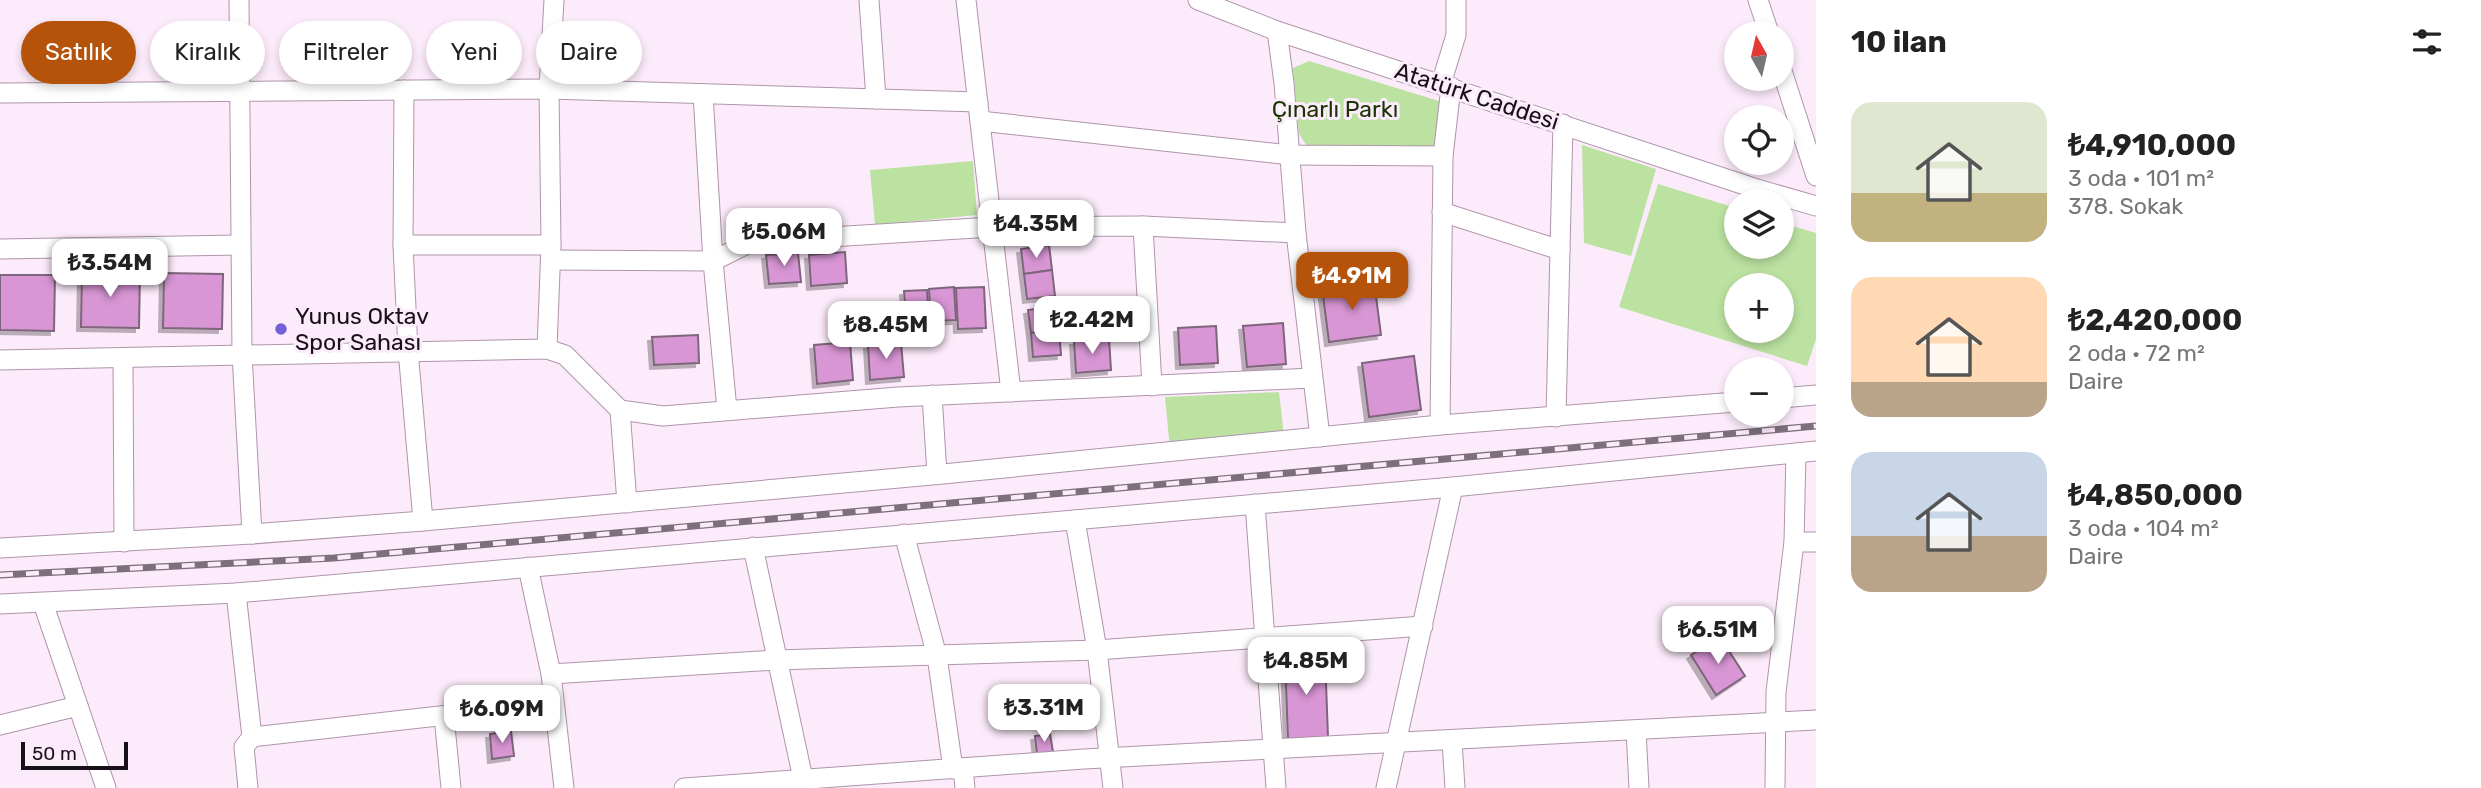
<!DOCTYPE html>
<html lang="tr">
<meta charset="utf-8">
<style>
body{margin:0;font-family:Rubik,sans-serif;background:#f6f6f6;color:#222;height:100vh;display:flex;flex-direction:column;font-size:26px;white-space:nowrap}
*{box-sizing:border-box;margin:0}
p{font-size:23px;color:#767676}
.icon{flex:none;width:38px;height:38px;fill:none;stroke:currentColor;stroke-width:2;stroke-linecap:round;stroke-linejoin:round}
.map{position:relative;flex:1;overflow:hidden}
.panel{display:flex;flex-direction:column;background:#fff;width:665px}
.panel>*{flex:none}
.hud{position:absolute;left:21px;top:21px;width:665px;height:63px;display:flex;gap:14px}
.needle{width:46px;rotate:352deg}
.tools{position:absolute;left:1724px;top:21px;display:grid;gap:14px}
.tools a{display:grid;place-items:center;width:70px;height:70px;border-radius:50%;background:#fff;box-shadow:0 4px 10px #0003;font-size:35px}
.scale{position:absolute;left:21px;bottom:18px;width:107px;box-sizing:border-box;padding-left:7px;border:4px solid #180f18;border-top:0;font-size:19px;line-height:24px;white-space:nowrap;color:#180f18;-webkit-text-stroke:5px #fcebfa;paint-order:stroke}
.price{position:absolute;translate:-50% -60px;padding:0 16px;border-radius:14px;background:#fff;color:#222;font-size:23px;line-height:46px;filter:drop-shadow(0 2px 4px #0008)}
.price::after{content:'';position:absolute;left:50%;top:42px;width:21px;height:16px;margin-left:-10px;background:inherit;clip-path:polygon(0 0,100% 0,50% 100%)}
.price.selected{background:#b45309;color:#fff}
ul{padding:0;list-style:none}
li{display:flex;align-items:center;gap:21px;height:175px;padding:0 35px}
li span{display:grid;place-items:center;flex:none;width:196px;height:140px;border-radius:21px;color:#555}
li>.icon{margin-inline-start:auto}
span .icon{width:84px;height:84px;fill:#fffc;stroke-width:1}
li b{font-size:30px}
h2{display:flex;justify-content:space-between;align-items:center;height:84px;padding:0 35px;font-size:30px}
.pill{padding:0 24px;border-radius:32px;background:#fff;box-shadow:0 4px 10px #0003;font-size:24px;line-height:63px}
.pill.selected{background:#b45309;color:#fff}
main{display:flex;flex:1;min-height:0}
.map>svg:first-child{display:block}
.green{fill:#bbe2a1;fill-rule:evenodd}
.building{fill:#d896d4;stroke:#7d657b;stroke-width:2;filter:url(#shadow)}
.lines{fill:none;stroke-linecap:round;stroke-linejoin:round}
.minor-casing{stroke:#ae95ac;stroke-width:21}
.minor{stroke:#fff;stroke-width:19}
.rail-casing{stroke:#7c707b;stroke-width:7}
.rail{stroke:#fcebfa;stroke-width:4.5;stroke-dasharray:13;stroke-linecap:butt}
.poi-dot{fill:#7560da;stroke:#fcebfa;stroke-width:2.5}
.labels{text-anchor:middle;dominant-baseline:central;stroke-width:6;stroke-linejoin:round;paint-order:stroke}
.street-label{font-size:23px;fill:#180f18;stroke:#fcebfa}
.park-label{font-size:23px;fill:#193400;stroke:#fcebfa}
.poi-label{font-size:23px;fill:#180f18;stroke:#fcebfa;text-anchor:start}
</style>
<main>
<div class="map">
<svg width="1816" height="788" viewBox="0 0 1816 788">
<defs>
<filter id="shadow"><feDropShadow dx="-4" dy="4" stdDeviation="0" flood-color="#0004"/></filter>
</defs>
<rect width="100%" height="100%" fill="#fcebfa"/>
<g class="green">
<path d="M1309,61L1442,102L1435,148L1307,146L1299,134L1293,68Z"/>
<path d="M1582,145L1656,169L1631,256L1584,243Z"/>
<path d="M973,161L977,215L875,225L870,170Z"/>
<path d="M1658,184L1736,208V247H1782V223L1816,233V339L1807,366L1619,307ZM1782,285V331H1736V285Z"/>
<path d="M1279,392L1284,436L1170,449L1165,397Z"/>
</g>
<g class="building">
<path d="M54,27H91V78L53,77Z"/>
<path d="M1049,245L1052,270L1024,274L1021,249Z"/>
<path d="M845,252L847,283L811,286L809,255Z"/>
<path d="M798,253L801,282L769,284L766,255Z"/>
<path d="M1052,270L1055,296L1027,299L1024,274Z"/>
<path d="M82,271L140,272L139,328L81,327Z"/>
<path d="M164,273L223,274L222,329L163,328Z"/>
<path d="M0,275H55L54,331L0,330Z"/>
<path d="M1374,281L1381,335L1329,342L1322,288Z"/>
<path d="M954,287L956,320L931,321L929,289Z"/>
<path d="M984,287L986,328L958,329L956,288Z"/>
<path d="M927,290L929,324L907,326L904,291Z"/>
<path d="M1056,306L1059,330L1031,333L1028,310Z"/>
<path d="M1283,323L1286,364L1247,367L1243,326Z"/>
<path d="M1216,326L1218,363L1180,365L1178,328Z"/>
<path d="M1059,330L1061,355L1033,357L1031,333Z"/>
<path d="M698,335L699,363L654,365L652,337Z"/>
<path d="M1109,339L1111,370L1076,373L1074,341Z"/>
<path d="M850,342L853,380L817,384L814,345Z"/>
<path d="M901,343L904,377L870,380L868,345Z"/>
<path d="M1414,356L1421,410L1369,417L1362,363Z"/>
<path d="M1720,637L1745,676L1716,695L1691,655Z"/>
<path d="M1325,656L1328,737L1288,739L1285,658Z"/>
<path d="M511,731L514,756L492,759L490,734Z"/>
<path d="M1050,734L1053,752L1037,754L1035,736Z"/>
</g>
<g class="lines">
<g class="minor-casing">
<g id="minor">
<path d="M239,0L242,354L252,534"/>
<path d="M869,0L876,99"/>
<path d="M966,0L1011,392"/>
<path d="M1198,0L1277,31L1757,189L1816,206"/>
<path d="M1758,0L1769,33"/>
<path d="M1277,31L1284,83L1296,233L1320,437"/>
<path d="M1782,71L1816,176"/>
<path d="M1441,84L1456,35V0"/>
<path d="M404,90L403,245L408,350L423,521"/>
<path d="M0,93L549,89L978,102"/>
<path d="M703,94L713,261L727,410"/>
<path d="M980,121L1290,155L1443,156"/>
<path d="M1442,212L1560,250"/>
<path d="M1143,226L1152,386"/>
<path d="M403,245H551"/>
<path d="M0,249L240,245"/>
<path d="M551,260L713,261L751,242L992,227L1143,226L1296,233"/>
<path d="M547,349L551,245L549,89L554,0"/>
<path d="M123,359L124,542"/>
<path d="M0,360L547,349L565,355L620,410L663,416L898,397L1312,378"/>
<path d="M932,395L937,474"/>
<path d="M1782,398L1816,395"/>
<path d="M620,410L627,503"/>
<path d="M1556,417L1563,124"/>
<path d="M1440,425L1443,156L1451,87"/>
<path d="M1255,504L1276,788"/>
<path d="M1075,520L1097,650L1113,788"/>
<path d="M904,534L937,656L953,769"/>
<path d="M1794,542H1816"/>
<path d="M753,547L805,788"/>
<path d="M0,548L252,534L423,521L943,474L1440,425L1736,402"/>
<path d="M528,567L551,674L564,788"/>
<path d="M236,593L252,737"/>
<path d="M43,603L106,788"/>
<path d="M0,604L236,593L1453,487L1816,451"/>
<path d="M551,674L776,660L1097,650L1423,626"/>
<path d="M444,716L451,788"/>
<path d="M0,725L78,706"/>
<path d="M1636,730L1639,788"/>
<path d="M1452,741L1455,788"/>
<path d="M963,768L965,788"/>
<path d="M248,788L244,747L252,737L554,703"/>
<path d="M684,788L1084,759L1816,720"/>
<path d="M1386,788L1453,487"/>
<path d="M1775,788L1776,692L1794,542L1796,453"/>
</g>
</g>
<use href="#minor" class="minor"/>
<g class="rail-casing">
<path id="rail" d="M0,575L334,558L1816,426"/>
</g>
<use href="#rail" class="rail"/>
</g>
<circle class="poi-dot" cx="281" cy="329" r="7"/>
<g class="labels">
<g class="street-label">
<text transform="translate(1477 96) rotate(18)">Atatürk Caddesi</text>
</g>
<g class="park-label">
<text x="1335" y="109">Çınarlı Parkı</text>
</g>
<g class="poi-label">
<text x="295" y="316">Yunus Oktav<tspan x="295" dy="26">Spor Sahası</tspan></text>
</g>
</g>
</svg>
<div class="tools">
<a><svg class="needle" viewBox="-14 -14 28 28"><path d="M0-13l5 13h-10z" fill="#e53935"/><path d="M0 13l5-13h-10z" fill="#767676"/></svg></a>
<a><svg class="icon" aria-label="locate" viewBox="0 0 24 24"><circle cx="12" cy="12" r="6"/><path d="M12 2v4M12 18v4M2 12h4M18 12h4"/></svg></a>
<a><svg class="icon" aria-label="layers" viewBox="0 0 24 24"><path d="M12 4l9 5-9 5-9-5zM3 14l9 5 9-5"/></svg></a>
<a>+</a>
<a>−</a>
</div>
<div class="scale">50 m</div>
<b class="price" style="left:1036px;top:260px">₺4.35M</b>
<b class="price" style="left:784px;top:268px">₺5.06M</b>
<b class="price" style="left:110px;top:299px">₺3.54M</b>
<b class="price selected" style="left:1352px;top:312px">₺4.91M</b>
<b class="price" style="left:1092px;top:356px">₺2.42M</b>
<b class="price" style="left:886px;top:361px">₺8.45M</b>
<b class="price" style="left:1718px;top:666px">₺6.51M</b>
<b class="price" style="left:1306px;top:697px">₺4.85M</b>
<b class="price" style="left:1044px;top:744px">₺3.31M</b>
<b class="price" style="left:502px;top:745px">₺6.09M</b>
<div class="hud">
<a class="pill selected">Satılık</a>
<a class="pill">Kiralık</a>
<a class="pill">Filtreler</a>
<a class="pill">Yeni</a>
<a class="pill">Daire</a>
</div>
</div>
<section class="panel">
<h2>10 ilan<svg class="icon" aria-label="filters" viewBox="0 0 24 24"><path d="M4 7h16M4 17h16"/><circle cx="9" cy="7" r="2"/><circle cx="15" cy="17" r="2"/></svg></h2>
<ul>
<li><span style="background:linear-gradient(#dfe7d0 65%,#c2b280 0)"><svg class="icon" aria-label="home" viewBox="0 0 24 24"><path d="M3 11l9-7 9 7M6 9v11h12V9"/></svg></span><div><b>₺4,910,000</b><p>3 oda · 101 m²</p><p>378. Sokak</p></div></li>
<li><span style="background:linear-gradient(#ffd9b3 75%,#b9a48a 0)"><svg class="icon" aria-label="home" viewBox="0 0 24 24"><path d="M3 11l9-7 9 7M6 9v11h12V9"/></svg></span><div><b>₺2,420,000</b><p>2 oda · 72 m²</p><p>Daire</p></div></li>
<li><span style="background:linear-gradient(#c9d6e8 60%,#b9a48a 0)"><svg class="icon" aria-label="home" viewBox="0 0 24 24"><path d="M3 11l9-7 9 7M6 9v11h12V9"/></svg></span><div><b>₺4,850,000</b><p>3 oda · 104 m²</p><p>Daire</p></div></li>
</ul>
</section>
</main>
